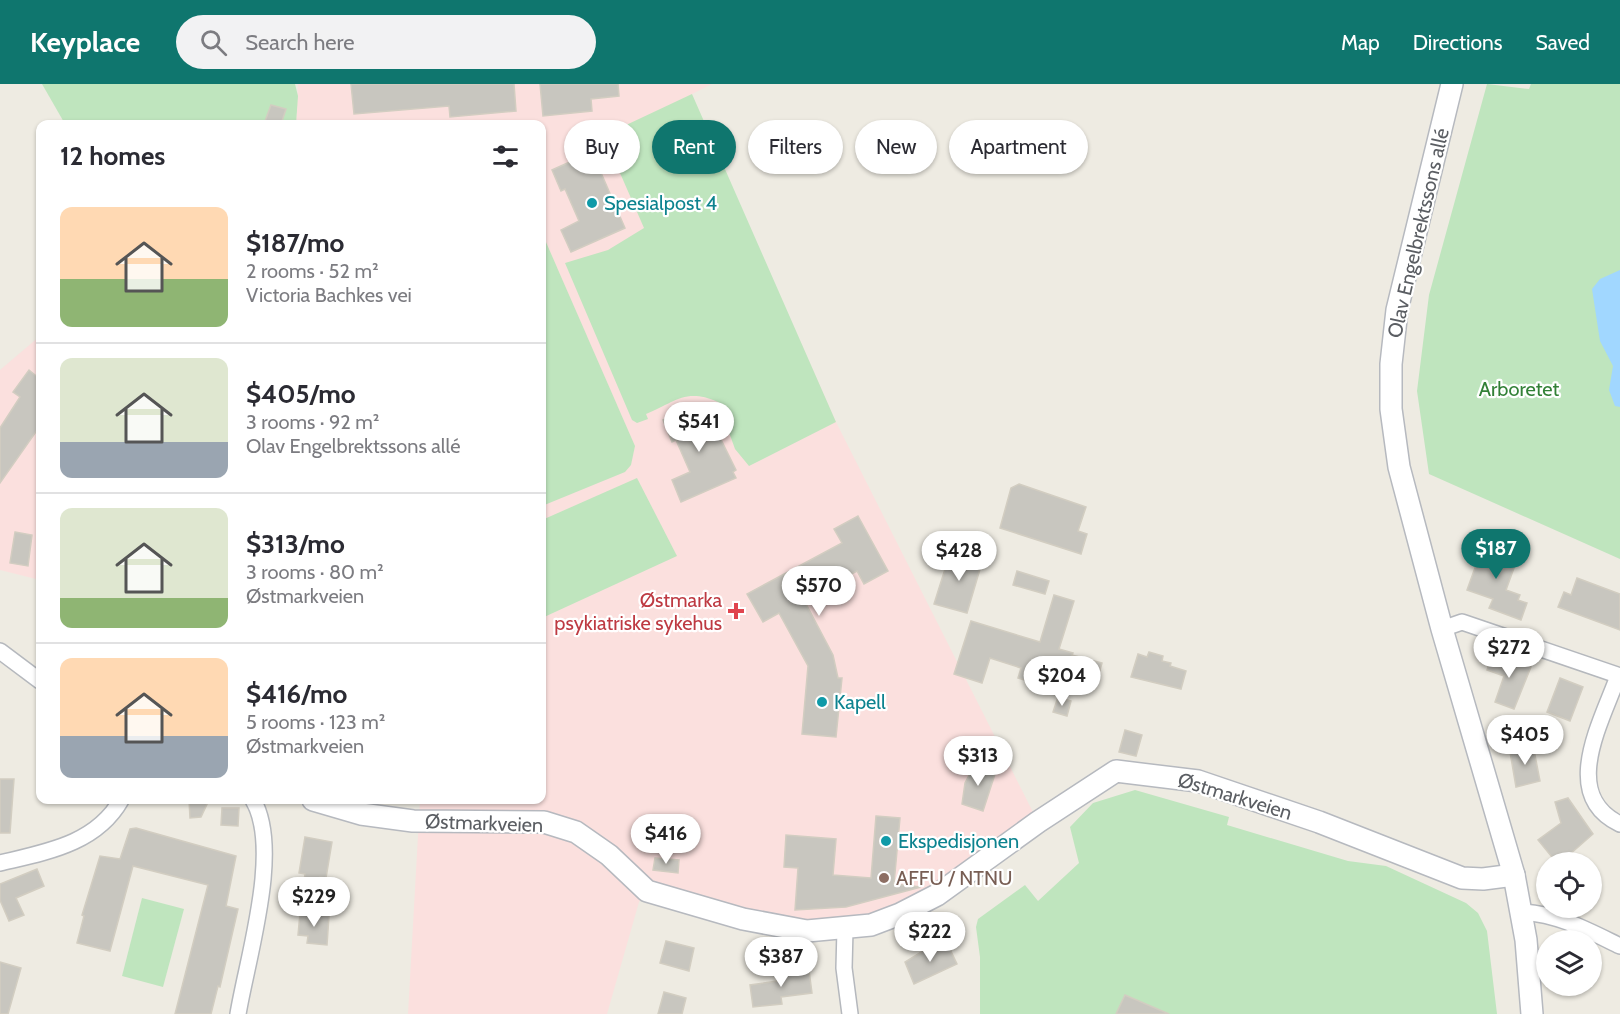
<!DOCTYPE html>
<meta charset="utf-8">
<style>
body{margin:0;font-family:Cabin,sans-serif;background:#f2f2f3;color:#2b2b33;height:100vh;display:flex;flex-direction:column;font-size:22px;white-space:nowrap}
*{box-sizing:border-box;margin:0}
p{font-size:20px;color:#7c7c81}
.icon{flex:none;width:33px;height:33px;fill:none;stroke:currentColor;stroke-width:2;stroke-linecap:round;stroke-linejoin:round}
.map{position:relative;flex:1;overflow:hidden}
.panel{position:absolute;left:36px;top:36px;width:510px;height:684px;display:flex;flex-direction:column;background:#fff;border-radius:12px;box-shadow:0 2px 4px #0004}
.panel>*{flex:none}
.guide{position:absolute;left:564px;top:36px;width:570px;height:54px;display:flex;gap:12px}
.tools{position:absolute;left:1536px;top:768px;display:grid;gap:12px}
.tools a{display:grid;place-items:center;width:66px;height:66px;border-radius:50%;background:#fff;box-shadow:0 2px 4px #0004;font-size:30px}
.price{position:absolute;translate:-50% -51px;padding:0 14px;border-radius:21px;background:#fff;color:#222;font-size:20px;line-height:39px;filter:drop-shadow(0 2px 3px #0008)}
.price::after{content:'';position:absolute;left:50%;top:36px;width:18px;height:14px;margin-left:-9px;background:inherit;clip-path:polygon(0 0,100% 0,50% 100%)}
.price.selected{background:#0f766e;color:#fff}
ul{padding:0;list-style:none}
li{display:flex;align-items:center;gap:18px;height:150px;padding:0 24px}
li+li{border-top:2px solid #e1e1e2}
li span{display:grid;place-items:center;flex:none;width:168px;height:120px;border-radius:12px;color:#555}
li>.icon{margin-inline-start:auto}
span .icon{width:72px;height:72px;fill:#fffc;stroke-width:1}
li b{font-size:26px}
h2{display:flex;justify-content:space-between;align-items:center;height:72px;padding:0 24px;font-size:26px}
.chip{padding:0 21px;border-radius:27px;background:#fff;box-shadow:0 2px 4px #0004;font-size:21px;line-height:54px}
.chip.selected{background:#0f766e;color:#fff}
header{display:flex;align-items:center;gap:36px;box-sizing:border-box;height:84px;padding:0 30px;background:#0f766e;color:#fff}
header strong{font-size:28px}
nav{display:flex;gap:33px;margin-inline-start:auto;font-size:21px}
.search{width:420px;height:54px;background:#f2f2f3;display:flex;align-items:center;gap:15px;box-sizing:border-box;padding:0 21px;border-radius:33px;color:#7c7c81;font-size:22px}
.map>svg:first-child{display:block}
.medical{fill:#fbe0de}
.green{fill:#bfe5be}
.water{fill:#a1d7ff}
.building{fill:#c8c6bf;stroke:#d2cdc1;stroke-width:1.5}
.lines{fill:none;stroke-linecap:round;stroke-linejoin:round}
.street-casing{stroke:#b5b8bd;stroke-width:18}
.secondary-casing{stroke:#b6b9bf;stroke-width:24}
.street{stroke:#fff;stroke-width:15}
.secondary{stroke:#fff;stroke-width:21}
.culture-dot{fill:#0f9aa8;stroke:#fff;stroke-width:2}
.health-dot{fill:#e0444e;stroke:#fff;stroke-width:2}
.education-dot{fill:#8d6e63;stroke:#fff;stroke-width:2}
.labels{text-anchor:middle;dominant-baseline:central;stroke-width:4.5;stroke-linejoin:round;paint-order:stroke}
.culture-label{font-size:20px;fill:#0d838f;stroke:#fff;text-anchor:start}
.street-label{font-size:20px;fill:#5b5e63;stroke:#fff}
.park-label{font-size:20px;fill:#338137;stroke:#fff}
.health-label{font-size:20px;fill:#be3a42;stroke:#fff;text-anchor:end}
.education-label{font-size:20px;fill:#785e54;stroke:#fff;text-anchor:start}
</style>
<header>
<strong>Keyplace</strong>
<div class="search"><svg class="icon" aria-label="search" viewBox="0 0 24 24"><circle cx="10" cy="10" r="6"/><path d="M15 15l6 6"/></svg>Search here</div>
<nav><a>Map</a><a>Directions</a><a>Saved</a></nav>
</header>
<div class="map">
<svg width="1620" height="930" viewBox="0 0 1620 930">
<rect width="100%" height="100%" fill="#eeebe2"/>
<g class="medical">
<path d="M298,0H712L692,10L702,36L836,338L1038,738L937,811L845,845L647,807L639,818L607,930H408L420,716H542V40H296Z"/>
<path d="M40,252V496L0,486V286Z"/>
</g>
<g class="green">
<path d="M42,0H295L298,12L296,40H65Z"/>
<path d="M1487,0L1529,5L1531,0H1620V475L1429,390L1417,307L1429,211Z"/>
<path d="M692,10L836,338L749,382L735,365L718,318C684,303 673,320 646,330L648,335L637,339L632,336L565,179L608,166L644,144L610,66L596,56L600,47L607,50Z"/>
<path d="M542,149L635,362L631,381L625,388L542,422Z"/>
<path d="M637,394L677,472L542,534V436Z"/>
<path d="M1135,706L1229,733L1227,741L1348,777L1386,782L1466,819L1478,829L1487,847L1497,930H980V873L976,843L978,835L1025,801L1038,817L1079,779L1070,743L1093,719Z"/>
<path d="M142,814L184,825L163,903L122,892Z"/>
</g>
<path class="water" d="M1620,186V323L1615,322L1609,306L1613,282L1600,257L1592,205L1600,195Z"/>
<g class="building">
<path d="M351,0H514L516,27L450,33L449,22L354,30Z"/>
<path d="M540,0H618L619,12L591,15L592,27L543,32Z"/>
<path d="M271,21L286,25L281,40H264Z"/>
<path d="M592,68L625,144L571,168L561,146L579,137L565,105L561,107L552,86Z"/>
<path d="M29,286L40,295V342L0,399V344L20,313L13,308Z"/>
<path d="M703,319L736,386L733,388L736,394L681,418L672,396L690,388L676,356L672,358L663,336Z"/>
<path d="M1019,400L1086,423L1078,447L1087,450L1081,470L1000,444L1011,404Z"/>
<path d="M858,432L888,487L864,500L857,487L804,516L833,571L838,594H842L836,653L802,650L808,582L779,529L763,538L747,510L842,459L834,445Z"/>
<path d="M15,448L32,451L28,482L10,479Z"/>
<path d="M1476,459L1518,473L1506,506L1520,511L1518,516L1527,519L1521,536L1489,524L1493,515L1467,506L1476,481L1469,479Z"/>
<path d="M951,466L983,475L967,529L934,520Z"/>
<path d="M1017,487L1049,497L1045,510L1013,501Z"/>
<path d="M1577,494L1620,510V546L1558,523L1564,508L1571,511Z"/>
<path d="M1054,511L1074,517L1059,565L1073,569L1072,571L1102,579L1098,593L1068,586L1064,598L1038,589L1034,599L1018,594L1021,584L990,574L982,599L954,590L971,537L1040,558Z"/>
<path d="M1149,568L1163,572L1162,577L1171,579L1170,582L1186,587L1181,605L1131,593L1138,570L1147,573Z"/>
<path d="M1493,568L1531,583L1514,625L1495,618L1504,592L1487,586Z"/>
<path d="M1560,594L1583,603L1570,637L1547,628Z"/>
<path d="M1058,613L1071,617L1067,632L1053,628Z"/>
<path d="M1125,646L1142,651L1136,672L1119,668Z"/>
<path d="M1533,661L1540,697L1516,703L1510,668Z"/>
<path d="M975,680L996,687L983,727L962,720L965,699Z"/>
<path d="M0,695H14L10,749H0Z"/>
<path d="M1568,714L1593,750L1561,778H1556L1538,756L1561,739L1555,718Z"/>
<path d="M189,716H209L201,733L190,734Z"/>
<path d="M222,724H239L238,742L221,741Z"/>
<path d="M876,732L900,734L894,800L921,803L846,823L795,826L798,784L784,783L786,751L836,755L833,791L871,794Z"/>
<path d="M136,744L236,772L226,822L238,825L220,903L218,902L211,930H175L208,801L133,782L110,867L77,859L84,832L82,831L100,772L120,775L130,745Z"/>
<path d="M305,753L332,758L326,794L320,793L319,799L304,796L305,790L299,789Z"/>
<path d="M655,774L679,776L678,789L653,786Z"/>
<path d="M37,785L44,802L16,814L24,831L9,837L0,816V800Z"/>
<path d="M300,829L329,832L327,861L307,859L308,852L298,851Z"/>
<path d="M666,857L694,864L689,887L660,879Z"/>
<path d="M947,859L957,880L914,900L905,878L931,862L933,865Z"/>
<path d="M0,878L21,884L8,930H0Z"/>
<path d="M809,886L812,909L781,913L782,920L753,923L750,901L777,897L776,890Z"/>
<path d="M664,908L686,914L682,930H658Z"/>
<path d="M1125,911L1169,930H1116Z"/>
</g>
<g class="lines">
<g class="street-casing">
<g id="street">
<path d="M1442,545L1462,538L1620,592"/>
<path d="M0,567L40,597"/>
<path d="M1618,592C1602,637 1559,711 1620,740"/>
<path d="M0,779C46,768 96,760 121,716"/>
<path d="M1522,828C1558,830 1587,846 1620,862"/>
<path d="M845,845L844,884L850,930"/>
<path d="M238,930C247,875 282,765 253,716"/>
</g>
</g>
<g class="secondary-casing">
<g id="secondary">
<path d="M1452,0L1397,226L1391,280V325L1399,383L1442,545L1514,791L1526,856L1532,930"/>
<path d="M313,716L361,730L413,737L544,738L576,748L609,771L647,807L743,835L807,847L871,841L900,830L937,811L1038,738L1116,687L1198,697L1319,738L1462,794L1483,795L1514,791"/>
</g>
</g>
<use href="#street" class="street"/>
<use href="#secondary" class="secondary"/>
</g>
<g class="culture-dot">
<circle cx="592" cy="119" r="6"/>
<circle cx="822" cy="618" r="6"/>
<circle cx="886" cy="757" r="6"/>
</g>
<path class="health-dot" d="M733 518h6v6h6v6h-6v6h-6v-6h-6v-6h6z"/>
<circle class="education-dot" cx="884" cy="794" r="6"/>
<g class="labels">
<g class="culture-label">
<text x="604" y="119">Spesialpost 4</text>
<text x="834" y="618">Kapell</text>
<text x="898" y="757">Ekspedisjonen</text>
</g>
<g class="street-label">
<text transform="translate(1418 149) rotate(-77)">Olav Engelbrektssons allé</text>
<text transform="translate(1235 712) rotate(17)">Østmarkveien</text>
<text transform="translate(484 739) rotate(2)">Østmarkveien</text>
</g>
<g class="park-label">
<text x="1519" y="305">Arboretet</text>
</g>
<g class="health-label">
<text x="722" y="516">Østmarka<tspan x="722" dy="23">psykiatriske sykehus</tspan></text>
</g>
<g class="education-label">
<text x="896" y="794">AFFU / NTNU</text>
</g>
</g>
</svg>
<div class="tools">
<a><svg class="icon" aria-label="locate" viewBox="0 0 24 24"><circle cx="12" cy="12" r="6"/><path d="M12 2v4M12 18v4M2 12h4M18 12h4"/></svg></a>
<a><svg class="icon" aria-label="layers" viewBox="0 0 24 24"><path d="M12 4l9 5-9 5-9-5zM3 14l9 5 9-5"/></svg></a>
</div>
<b class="price" style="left:699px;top:369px">$541</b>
<b class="price selected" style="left:1496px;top:496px">$187</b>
<b class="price" style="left:959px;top:498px">$428</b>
<b class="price" style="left:819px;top:533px">$570</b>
<b class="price" style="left:1509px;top:595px">$272</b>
<b class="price" style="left:1062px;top:623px">$204</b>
<b class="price" style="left:1525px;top:682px">$405</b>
<b class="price" style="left:978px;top:703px">$313</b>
<b class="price" style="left:666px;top:781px">$416</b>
<b class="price" style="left:314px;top:844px">$229</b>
<b class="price" style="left:930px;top:879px">$222</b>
<b class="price" style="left:781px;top:904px">$387</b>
<div class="guide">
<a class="chip">Buy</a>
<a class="chip selected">Rent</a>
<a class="chip">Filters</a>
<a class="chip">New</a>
<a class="chip">Apartment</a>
</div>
<section class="panel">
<h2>12 homes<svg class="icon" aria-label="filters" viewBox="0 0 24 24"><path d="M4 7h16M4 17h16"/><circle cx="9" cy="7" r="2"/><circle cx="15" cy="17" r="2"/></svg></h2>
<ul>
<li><span style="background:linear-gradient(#ffd9b3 60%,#8fb573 0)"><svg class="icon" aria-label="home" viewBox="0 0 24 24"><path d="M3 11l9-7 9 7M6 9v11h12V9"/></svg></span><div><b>$187/mo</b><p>2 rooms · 52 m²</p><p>Victoria Bachkes vei</p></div></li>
<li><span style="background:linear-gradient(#dfe7d0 70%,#9aa5b1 0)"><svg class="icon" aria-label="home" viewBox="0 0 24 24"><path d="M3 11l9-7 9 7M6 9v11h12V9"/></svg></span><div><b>$405/mo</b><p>3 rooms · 92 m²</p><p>Olav Engelbrektssons allé</p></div></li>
<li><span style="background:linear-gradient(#dfe7d0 75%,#8fb573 0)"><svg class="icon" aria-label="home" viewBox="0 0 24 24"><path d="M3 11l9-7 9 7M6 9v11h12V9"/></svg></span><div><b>$313/mo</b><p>3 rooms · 80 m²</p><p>Østmarkveien</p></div></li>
<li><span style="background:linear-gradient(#ffd9b3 65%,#9aa5b1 0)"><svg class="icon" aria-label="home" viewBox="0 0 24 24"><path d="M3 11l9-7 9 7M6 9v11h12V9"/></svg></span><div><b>$416/mo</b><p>5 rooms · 123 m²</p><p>Østmarkveien</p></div></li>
</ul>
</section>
</div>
